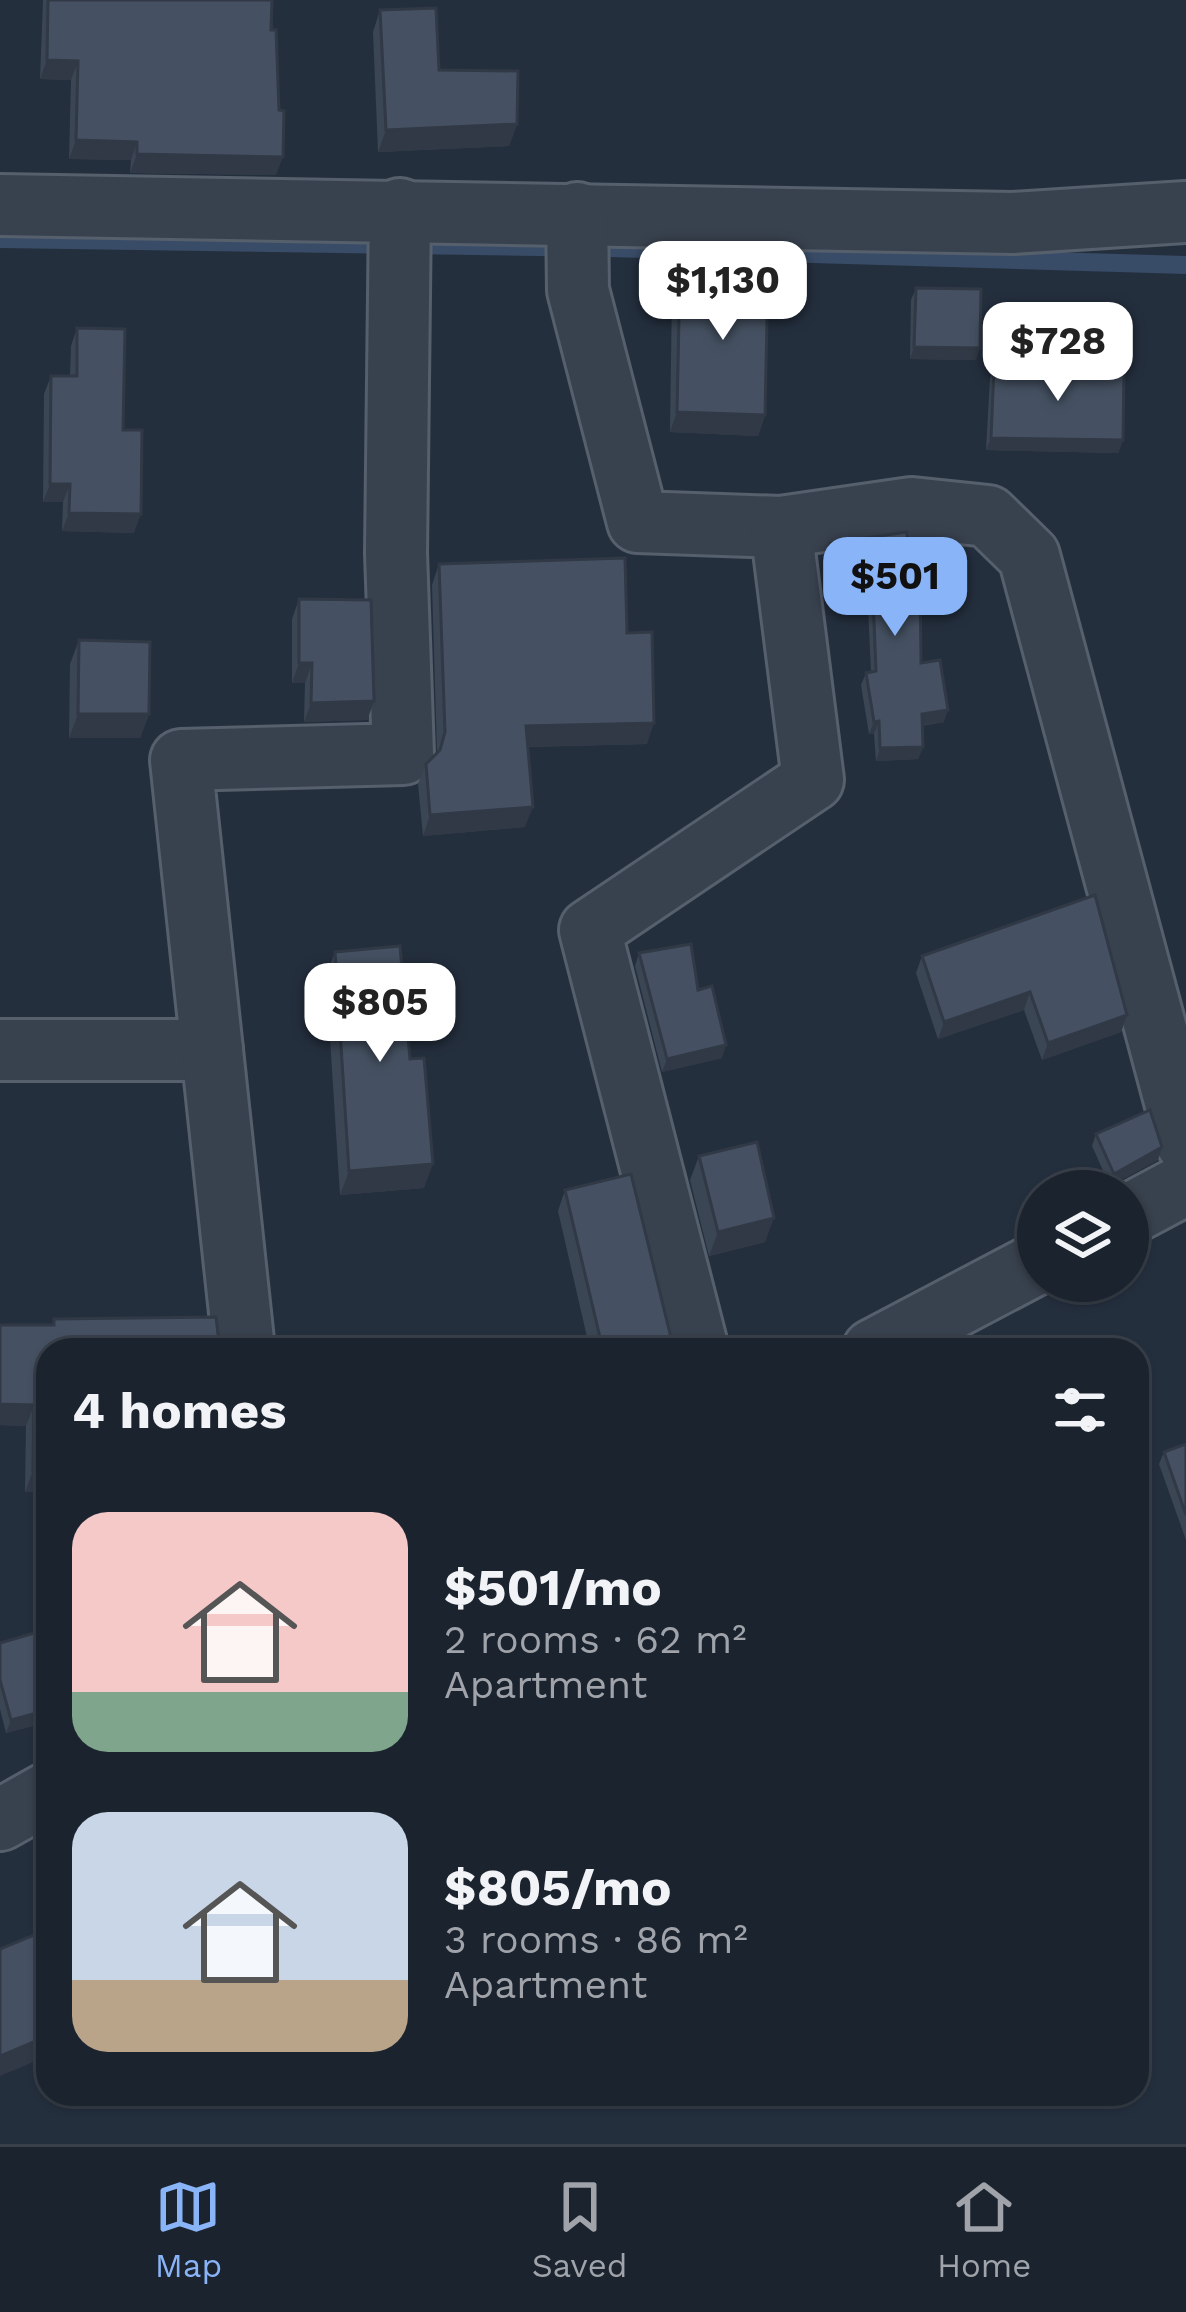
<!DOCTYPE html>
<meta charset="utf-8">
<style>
body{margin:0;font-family:"Work Sans",sans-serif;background:#282f3a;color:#f1f3f6;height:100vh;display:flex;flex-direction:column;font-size:45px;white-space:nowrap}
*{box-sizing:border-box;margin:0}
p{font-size:39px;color:#a0a4aa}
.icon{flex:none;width:66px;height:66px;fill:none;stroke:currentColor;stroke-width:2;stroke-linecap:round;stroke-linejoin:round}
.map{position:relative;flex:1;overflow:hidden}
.sheet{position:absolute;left:36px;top:1338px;width:1113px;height:768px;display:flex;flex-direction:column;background:#1b232e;border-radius:36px;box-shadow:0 3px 9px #0004,0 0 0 3px #39404a}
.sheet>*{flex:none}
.controls{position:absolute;left:1017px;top:1170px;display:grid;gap:24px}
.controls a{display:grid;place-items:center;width:132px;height:132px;border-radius:50%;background:#1b232e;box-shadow:0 3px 9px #0004,0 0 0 3px #39404a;font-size:60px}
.price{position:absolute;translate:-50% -102px;padding:0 27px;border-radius:24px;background:#fff;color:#222;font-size:39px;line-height:78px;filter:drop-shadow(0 3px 6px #0008)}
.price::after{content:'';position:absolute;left:50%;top:72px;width:36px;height:27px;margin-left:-18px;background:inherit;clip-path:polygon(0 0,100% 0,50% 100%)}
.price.current{background:#8ab4f8;color:#111}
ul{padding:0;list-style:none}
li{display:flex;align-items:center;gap:36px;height:300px;padding:0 36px}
li span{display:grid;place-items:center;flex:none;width:336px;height:240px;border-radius:36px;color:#555}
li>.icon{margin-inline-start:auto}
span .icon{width:144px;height:144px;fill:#fffc;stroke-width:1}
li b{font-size:51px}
h2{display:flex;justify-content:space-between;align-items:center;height:144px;padding:0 36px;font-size:51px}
.tabs{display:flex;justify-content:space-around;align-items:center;height:168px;border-top:3px solid #39404a;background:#1b232e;font-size:33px;color:#a0a4aa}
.tabs a{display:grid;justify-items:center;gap:6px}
.tabs .current{color:#8ab4f8}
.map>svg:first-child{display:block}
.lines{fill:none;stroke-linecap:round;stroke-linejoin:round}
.stream{stroke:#394c67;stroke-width:18}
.street-casing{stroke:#565f6c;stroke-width:66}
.street{stroke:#38414e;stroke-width:60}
.wall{fill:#3b4654}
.shaded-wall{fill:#303945}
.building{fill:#455162;stroke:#303945;stroke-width:3}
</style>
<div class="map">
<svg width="1186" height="2144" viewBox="0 0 1186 2144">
<rect width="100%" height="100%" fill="#242f3e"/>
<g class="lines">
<path class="stream" d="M0,239L610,248L1186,265"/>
<g class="street-casing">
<g id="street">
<path d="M0,205L1013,223L1186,212"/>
<path d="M577,213L578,290L638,522L781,527L912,508L988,516L1029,556L1186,1142"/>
<path d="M0,1050H212"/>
<path d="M1128,1215L1186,1184"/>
<path d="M244,1350L181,760L403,754L396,553L400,209"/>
<path d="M698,1350L590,930L813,780L781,527"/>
<path d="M873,1350L1038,1263"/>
<path d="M0,1820L48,1793"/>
</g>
</g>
<use href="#street" class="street"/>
</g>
<g class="wall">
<path d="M43,0H272L276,175L130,173L131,160L69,159L71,80L40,79Z"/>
<path d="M380,10L439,70L517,124L509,146L378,152L373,32Z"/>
<path d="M680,271L765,415L758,436L670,432L672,291Z"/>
<path d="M916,288L976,360L910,359L911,300Z"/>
<path d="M77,328L123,430L134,533L62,531L63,502H43L44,394L51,376H70L71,346Z"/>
<path d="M994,367L1123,440L1118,453L986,450L990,379Z"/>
<path d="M830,543L908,571L921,663L944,722L922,726L923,747L918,759L876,761L874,734H869L861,685L866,673L871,672L867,585L825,582L826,555Z"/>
<path d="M439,564L627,633L647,744L528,747L525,827L423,836L418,784L426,764L437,753L432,585Z"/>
<path d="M299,599L374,701L367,720L304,722L305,683H292V619Z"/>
<path d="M79,640L149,714L140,738H69L70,664Z"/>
<path d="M335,952L410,1059L424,1188L340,1195L326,976Z"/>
<path d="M639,953L698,990L722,1058L662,1072L635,966Z"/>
<path d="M922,956L1127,1015L1121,1032L1042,1060L1024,1010L938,1039L916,973Z"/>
<path d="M1096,1134L1162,1147L1158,1160L1110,1186L1092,1146Z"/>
<path d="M699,1156L765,1242L709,1256L690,1180Z"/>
<path d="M565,1190L674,1350H590L558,1211Z"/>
<path d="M54,1319L48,1492H25L26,1426L0,1425V1325H52Z"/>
<path d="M1186,1444V1540L1159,1464L1164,1452Z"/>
<path d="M48,1629V1722L6,1733L0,1709V1643Z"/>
</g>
<g class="shaded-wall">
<path d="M47,60L78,61L71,80L40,79Z"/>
<path d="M517,124L509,146L378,152L386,130Z"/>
<path d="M76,140L137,142L131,160L69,159Z"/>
<path d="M137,154L283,157L276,175L130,173Z"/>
<path d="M914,347L980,348L976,360L910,359Z"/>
<path d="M677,412L765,415L758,436L670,432Z"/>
<path d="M991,438L1123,440L1118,453L986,450Z"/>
<path d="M50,484H70L63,502H43Z"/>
<path d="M69,513L141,514L134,533L62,531Z"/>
<path d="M829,569L872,572L867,585L825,582Z"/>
<path d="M299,663H312L305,683H292Z"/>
<path d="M374,701L367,720L304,722L311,703Z"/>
<path d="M948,710L944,722L918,726L922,714Z"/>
<path d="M78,714H149L140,738H69Z"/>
<path d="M879,721L874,734H869L874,722Z"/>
<path d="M654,723L647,744L519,747L526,726Z"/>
<path d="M923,747L918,759L876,761L880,748Z"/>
<path d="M533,807L525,827L423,836L430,815Z"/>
<path d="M1030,992L1024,1010L938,1039L944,1022Z"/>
<path d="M1127,1015L1121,1032L1042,1060L1048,1043Z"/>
<path d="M726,1045L722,1058L662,1072L667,1059Z"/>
<path d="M1162,1147L1158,1160L1110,1186L1114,1174Z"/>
<path d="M433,1164L424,1188L340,1195L349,1171Z"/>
<path d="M774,1218L765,1242L709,1256L718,1232Z"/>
<path d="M0,1404L34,1405L26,1426L0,1425Z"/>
<path d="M33,1471H48V1492H25Z"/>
<path d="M48,1710V1722L6,1733L11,1720Z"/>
<path d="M48,2036V2056L0,2076V2056Z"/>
</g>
<g class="building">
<path d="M48,0H272L271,30H276L279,110L284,111L283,157L137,154V142L76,140L78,61L47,60Z"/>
<path d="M436,8L439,70L518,71L517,124L386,130L380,10Z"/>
<path d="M680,271L768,273L765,415L677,412Z"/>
<path d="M916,288L981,289L980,348L914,347Z"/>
<path d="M77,328L125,329L123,430H142L141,514L69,513L70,484H50L51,376H77Z"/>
<path d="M994,367L1124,372L1123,440L991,438Z"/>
<path d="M907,532L908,571L920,570L921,663L940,660L948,710L922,714L923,747L880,748L879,721L874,722L866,673L876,671L872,572L829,569L830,543Z"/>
<path d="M625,558L627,633L652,632L654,723L526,726L533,807L430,815L426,764L440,750L445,732L439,564Z"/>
<path d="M299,599L371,600L374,701L311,703L312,663H299Z"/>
<path d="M79,640L150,642L149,714H78Z"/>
<path d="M1095,895L1127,1015L1048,1043L1030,992L944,1022L922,956Z"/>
<path d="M691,944L698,990L712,986L726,1045L667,1059L639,953Z"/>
<path d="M400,946L410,1059L424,1058L433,1164L349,1171L335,952Z"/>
<path d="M1150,1110L1162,1147L1114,1174L1096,1134Z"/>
<path d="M757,1142L774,1218L718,1232L699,1156Z"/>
<path d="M631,1174L674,1350H603L565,1190Z"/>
<path d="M216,1317L218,1334L226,1350H48V1471H33L34,1405L0,1404V1325H54V1319Z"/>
<path d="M1186,1444V1515L1164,1452Z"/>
<path d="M48,1629V1710L11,1720L0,1680V1643Z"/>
<path d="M48,1929V2036L0,2056V1949Z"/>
</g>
</svg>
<div class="controls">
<a><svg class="icon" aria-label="layers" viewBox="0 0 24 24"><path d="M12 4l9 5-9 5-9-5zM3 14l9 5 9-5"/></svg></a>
</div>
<b class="price" style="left:723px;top:343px">$1,130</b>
<b class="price" style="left:1058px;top:404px">$728</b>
<b class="price current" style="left:895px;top:639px">$501</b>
<b class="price" style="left:380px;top:1065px">$805</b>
<section class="sheet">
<h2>4 homes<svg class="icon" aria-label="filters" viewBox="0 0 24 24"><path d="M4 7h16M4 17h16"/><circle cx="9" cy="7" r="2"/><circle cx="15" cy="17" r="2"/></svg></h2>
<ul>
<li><span style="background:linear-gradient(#f6c9c9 75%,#7fa58c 0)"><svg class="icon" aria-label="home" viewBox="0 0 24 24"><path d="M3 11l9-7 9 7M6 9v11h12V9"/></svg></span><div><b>$501/mo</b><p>2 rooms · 62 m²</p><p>Apartment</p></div></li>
<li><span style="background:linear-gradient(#c9d6e8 70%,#b9a48a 0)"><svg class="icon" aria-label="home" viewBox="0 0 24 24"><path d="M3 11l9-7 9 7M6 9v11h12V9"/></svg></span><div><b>$805/mo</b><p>3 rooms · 86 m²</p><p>Apartment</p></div></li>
</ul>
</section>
</div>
<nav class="tabs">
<a class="current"><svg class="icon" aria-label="map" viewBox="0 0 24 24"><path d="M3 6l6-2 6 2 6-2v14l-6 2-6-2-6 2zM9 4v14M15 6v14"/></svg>Map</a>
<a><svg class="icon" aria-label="saved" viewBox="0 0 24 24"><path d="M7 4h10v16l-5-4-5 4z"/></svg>Saved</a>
<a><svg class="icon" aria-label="home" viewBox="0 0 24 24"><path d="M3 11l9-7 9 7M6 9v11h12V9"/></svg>Home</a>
</nav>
